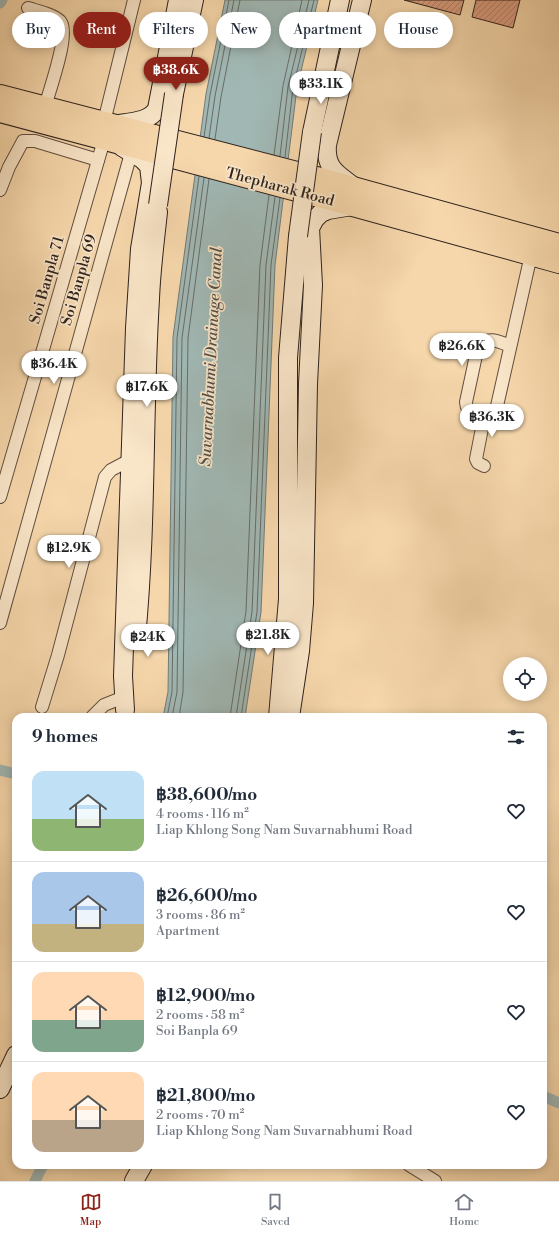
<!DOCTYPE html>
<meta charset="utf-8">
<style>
body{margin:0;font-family:"Libre Bodoni",serif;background:#f6f6f7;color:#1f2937;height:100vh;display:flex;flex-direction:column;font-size:15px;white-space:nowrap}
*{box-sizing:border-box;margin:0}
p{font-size:13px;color:#747a83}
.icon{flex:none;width:22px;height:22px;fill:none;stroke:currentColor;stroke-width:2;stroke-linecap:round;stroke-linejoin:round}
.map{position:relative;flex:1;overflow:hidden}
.sheet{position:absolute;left:12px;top:713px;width:535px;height:456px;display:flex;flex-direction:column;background:#fff;border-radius:12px;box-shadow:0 2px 10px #0003}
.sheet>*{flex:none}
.hud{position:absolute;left:12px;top:12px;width:535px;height:36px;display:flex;gap:8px}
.fabs{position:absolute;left:503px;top:657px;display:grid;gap:8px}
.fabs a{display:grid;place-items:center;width:44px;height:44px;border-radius:50%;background:#fff;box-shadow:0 2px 10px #0003;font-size:20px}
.price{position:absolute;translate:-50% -34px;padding:0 9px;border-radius:14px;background:#fff;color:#222;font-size:13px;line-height:26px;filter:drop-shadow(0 1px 2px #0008)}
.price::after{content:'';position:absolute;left:50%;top:24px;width:12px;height:9px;margin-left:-6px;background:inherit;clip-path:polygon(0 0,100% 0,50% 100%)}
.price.on{background:#8f2418;color:#fff}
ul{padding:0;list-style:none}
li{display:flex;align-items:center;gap:12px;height:100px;padding:0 20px}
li+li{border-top:1px solid #e0e1e3}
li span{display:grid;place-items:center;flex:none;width:112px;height:80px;border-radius:12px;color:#555}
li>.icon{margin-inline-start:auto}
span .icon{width:48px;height:48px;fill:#fffc;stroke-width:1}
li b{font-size:17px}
h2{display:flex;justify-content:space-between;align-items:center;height:48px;padding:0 20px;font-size:17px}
.chip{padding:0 14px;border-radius:18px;background:#fff;box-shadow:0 2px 10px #0003;font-size:14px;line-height:36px}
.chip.on{background:#8f2418;color:#fff}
.tabs{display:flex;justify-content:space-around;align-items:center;height:56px;border-top:1px solid #e0e1e3;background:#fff;font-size:11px;color:#747a83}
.tabs a{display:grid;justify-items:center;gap:2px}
.tabs .on{color:#8f2418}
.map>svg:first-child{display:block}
.water{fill:#a0b7b3;stroke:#727b77}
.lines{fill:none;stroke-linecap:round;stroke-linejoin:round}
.shore{stroke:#676c68;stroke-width:1}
.canal{stroke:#a0b7b3;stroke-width:11}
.building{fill:url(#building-hatch);stroke:#2e221d}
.street-casing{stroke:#604f40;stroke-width:14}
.secondary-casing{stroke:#2e221d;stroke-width:20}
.primary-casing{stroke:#2e221d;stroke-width:22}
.street{stroke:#f9e5c8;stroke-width:12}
.secondary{stroke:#f9e5c8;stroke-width:18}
.primary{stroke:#f6d7ab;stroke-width:20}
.secondary-bridge-casing{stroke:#2e221d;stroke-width:20;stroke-linecap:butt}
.secondary-bridge{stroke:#f9e5c8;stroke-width:18}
.labels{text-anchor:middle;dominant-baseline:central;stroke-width:3.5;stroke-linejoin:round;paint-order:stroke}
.street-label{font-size:15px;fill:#2e221d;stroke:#f9e5c8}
.water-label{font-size:16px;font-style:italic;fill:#504f4a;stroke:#f9e5c8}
</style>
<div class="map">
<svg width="559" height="1181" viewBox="0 0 559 1181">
<defs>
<pattern id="building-hatch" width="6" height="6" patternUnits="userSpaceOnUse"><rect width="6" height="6" fill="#db9d80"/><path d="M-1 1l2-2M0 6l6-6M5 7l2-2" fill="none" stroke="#b28068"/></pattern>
</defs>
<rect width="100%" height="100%" fill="#f6d7ab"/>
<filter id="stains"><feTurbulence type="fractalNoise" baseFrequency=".005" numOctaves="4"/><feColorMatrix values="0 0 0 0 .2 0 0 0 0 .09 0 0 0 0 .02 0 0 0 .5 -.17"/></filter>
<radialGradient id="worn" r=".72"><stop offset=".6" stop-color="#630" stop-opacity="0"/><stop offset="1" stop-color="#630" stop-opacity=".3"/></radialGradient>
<path class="water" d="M225,0H318L297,88L275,265L261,612L245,717H163L168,692L173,337L206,94Z"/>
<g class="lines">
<g class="shore">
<path d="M204,137L210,95L229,0"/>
<path d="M209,138L215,96L234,0"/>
<path d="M215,139L221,97L240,0"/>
<path d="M274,155L283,86L302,0"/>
<path d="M280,156L288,87L309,0"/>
<path d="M285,157L293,88L314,0"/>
<path d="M167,717L172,692L177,338L199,176"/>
<path d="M172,717L177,692L182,338L204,178"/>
<path d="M179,717L183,692L188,338L209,179"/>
<path d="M230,717L246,611L260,265L269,195"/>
<path d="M236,717L252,612L266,265L275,197"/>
<path d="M241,717L257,612L271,265L280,198"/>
</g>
<g class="canal">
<path d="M0,3L2,0"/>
<path d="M0,770L16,774"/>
<path d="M543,1096L559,1103"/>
<path d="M35,1181L43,1165"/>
</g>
</g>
<g class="building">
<path d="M404,0H464L460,15Z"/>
<path d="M476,0H520L513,28L472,17Z"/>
</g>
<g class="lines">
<g class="street-casing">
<g id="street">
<path d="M28,8C37,11 53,14 60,21C71,32 49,91 45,107"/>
<path d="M104,122L134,0"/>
<path d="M0,190L9,167L23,141H35L98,160"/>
<path d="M510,346C498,341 488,336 478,346L466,402C467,414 473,415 484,418L494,412L497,406L531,255"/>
<path d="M484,418L476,459L478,463L484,466"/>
<path d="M0,497L104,140"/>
<path d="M0,623L131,153"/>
<path d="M42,707L58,655L105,477L111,470L130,460"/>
<path d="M92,717L104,705L124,697"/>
<path d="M409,1165L435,1181"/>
</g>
</g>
<g class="secondary-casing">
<g id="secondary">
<path d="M174,94L194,0"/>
<path d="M112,125C127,122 149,123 157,109L178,0"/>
<path d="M312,132L340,0"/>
<path d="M122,147L142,159L149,166L151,183L140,249L135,328L123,676L125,710"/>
<path d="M354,187C338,174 325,169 327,145L362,0"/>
<path d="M136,638C147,525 143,412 150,299C151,270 155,241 158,212"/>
<path d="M278,717L288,599V358L298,236"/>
<path d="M290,717L300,651L304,603L308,384L313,285L310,228L315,219L321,213L328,210L352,206"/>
<path d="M0,1089L16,1055"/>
<path d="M134,1181L143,1165"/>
</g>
</g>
<g class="primary-casing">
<g id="primary">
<path d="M0,95L324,179L559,244"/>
<path d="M0,112L353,206L559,263"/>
</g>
</g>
<use href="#street" class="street"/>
<use href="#secondary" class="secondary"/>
<use href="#primary" class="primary"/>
<g class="secondary-bridge-casing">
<g id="secondary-bridge">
<path d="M158,205L174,94"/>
<path d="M298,236L312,132"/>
</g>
</g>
<use href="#secondary-bridge" class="secondary-bridge"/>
</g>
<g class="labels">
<g class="street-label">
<text transform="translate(280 187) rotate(15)">Thepharak Road</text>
<text transform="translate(47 280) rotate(-74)">Soi Banpla 71</text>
<text transform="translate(79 280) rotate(-74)">Soi Banpla 69</text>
</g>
<g class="water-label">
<text transform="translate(211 357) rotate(-87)">Suvarnabhumi Drainage Canal</text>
</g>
</g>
<rect width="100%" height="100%" filter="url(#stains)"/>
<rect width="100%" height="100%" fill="url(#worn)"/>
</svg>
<div class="fabs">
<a><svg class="icon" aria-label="locate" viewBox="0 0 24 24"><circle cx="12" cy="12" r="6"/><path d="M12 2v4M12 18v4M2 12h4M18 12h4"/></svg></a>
</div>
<b class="price on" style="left:176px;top:91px">฿38.6K</b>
<b class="price" style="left:321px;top:105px">฿33.1K</b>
<b class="price" style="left:462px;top:367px">฿26.6K</b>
<b class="price" style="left:54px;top:385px">฿36.4K</b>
<b class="price" style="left:147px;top:408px">฿17.6K</b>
<b class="price" style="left:492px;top:438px">฿36.3K</b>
<b class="price" style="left:69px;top:569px">฿12.9K</b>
<b class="price" style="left:268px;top:656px">฿21.8K</b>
<b class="price" style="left:148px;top:658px">฿24K</b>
<div class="hud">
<a class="chip">Buy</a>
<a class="chip on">Rent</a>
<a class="chip">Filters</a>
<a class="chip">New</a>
<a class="chip">Apartment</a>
<a class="chip">House</a>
</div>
<section class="sheet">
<h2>9 homes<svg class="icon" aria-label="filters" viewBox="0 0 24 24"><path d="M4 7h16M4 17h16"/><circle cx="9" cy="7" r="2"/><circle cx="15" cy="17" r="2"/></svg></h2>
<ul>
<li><span style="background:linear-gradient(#bfe0f5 60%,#8fb573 0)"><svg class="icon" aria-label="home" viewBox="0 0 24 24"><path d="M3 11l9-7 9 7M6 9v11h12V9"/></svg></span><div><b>฿38,600/mo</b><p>4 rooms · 116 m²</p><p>Liap Khlong Song Nam Suvarnabhumi Road</p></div><svg class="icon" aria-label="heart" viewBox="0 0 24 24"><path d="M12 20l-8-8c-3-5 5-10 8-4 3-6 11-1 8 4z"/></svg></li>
<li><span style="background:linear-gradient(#a9c7e8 65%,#c2b280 0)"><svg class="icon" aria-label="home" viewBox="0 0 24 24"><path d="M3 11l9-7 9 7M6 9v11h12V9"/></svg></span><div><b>฿26,600/mo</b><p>3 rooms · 86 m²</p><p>Apartment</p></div><svg class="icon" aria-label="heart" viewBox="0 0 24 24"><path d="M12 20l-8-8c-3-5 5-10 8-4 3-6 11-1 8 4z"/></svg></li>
<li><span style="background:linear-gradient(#ffd9b3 60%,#7fa58c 0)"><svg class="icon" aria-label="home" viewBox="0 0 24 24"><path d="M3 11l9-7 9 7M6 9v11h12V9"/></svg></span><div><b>฿12,900/mo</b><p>2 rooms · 58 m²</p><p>Soi Banpla 69</p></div><svg class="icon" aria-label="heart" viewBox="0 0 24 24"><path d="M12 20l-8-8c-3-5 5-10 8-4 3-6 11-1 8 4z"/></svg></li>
<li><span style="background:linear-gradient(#ffd9b3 60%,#b9a48a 0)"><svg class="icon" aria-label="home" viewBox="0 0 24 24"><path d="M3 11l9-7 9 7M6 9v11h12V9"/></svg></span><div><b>฿21,800/mo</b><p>2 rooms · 70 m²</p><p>Liap Khlong Song Nam Suvarnabhumi Road</p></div><svg class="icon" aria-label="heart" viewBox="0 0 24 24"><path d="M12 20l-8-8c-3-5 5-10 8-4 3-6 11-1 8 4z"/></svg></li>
</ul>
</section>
</div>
<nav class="tabs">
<a class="on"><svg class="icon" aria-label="map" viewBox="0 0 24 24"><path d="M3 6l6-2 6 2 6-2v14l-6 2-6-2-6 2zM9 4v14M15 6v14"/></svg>Map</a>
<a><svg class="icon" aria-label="saved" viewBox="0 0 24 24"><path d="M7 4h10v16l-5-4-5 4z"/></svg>Saved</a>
<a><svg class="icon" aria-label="home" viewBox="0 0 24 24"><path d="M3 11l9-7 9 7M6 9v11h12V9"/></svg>Home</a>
</nav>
